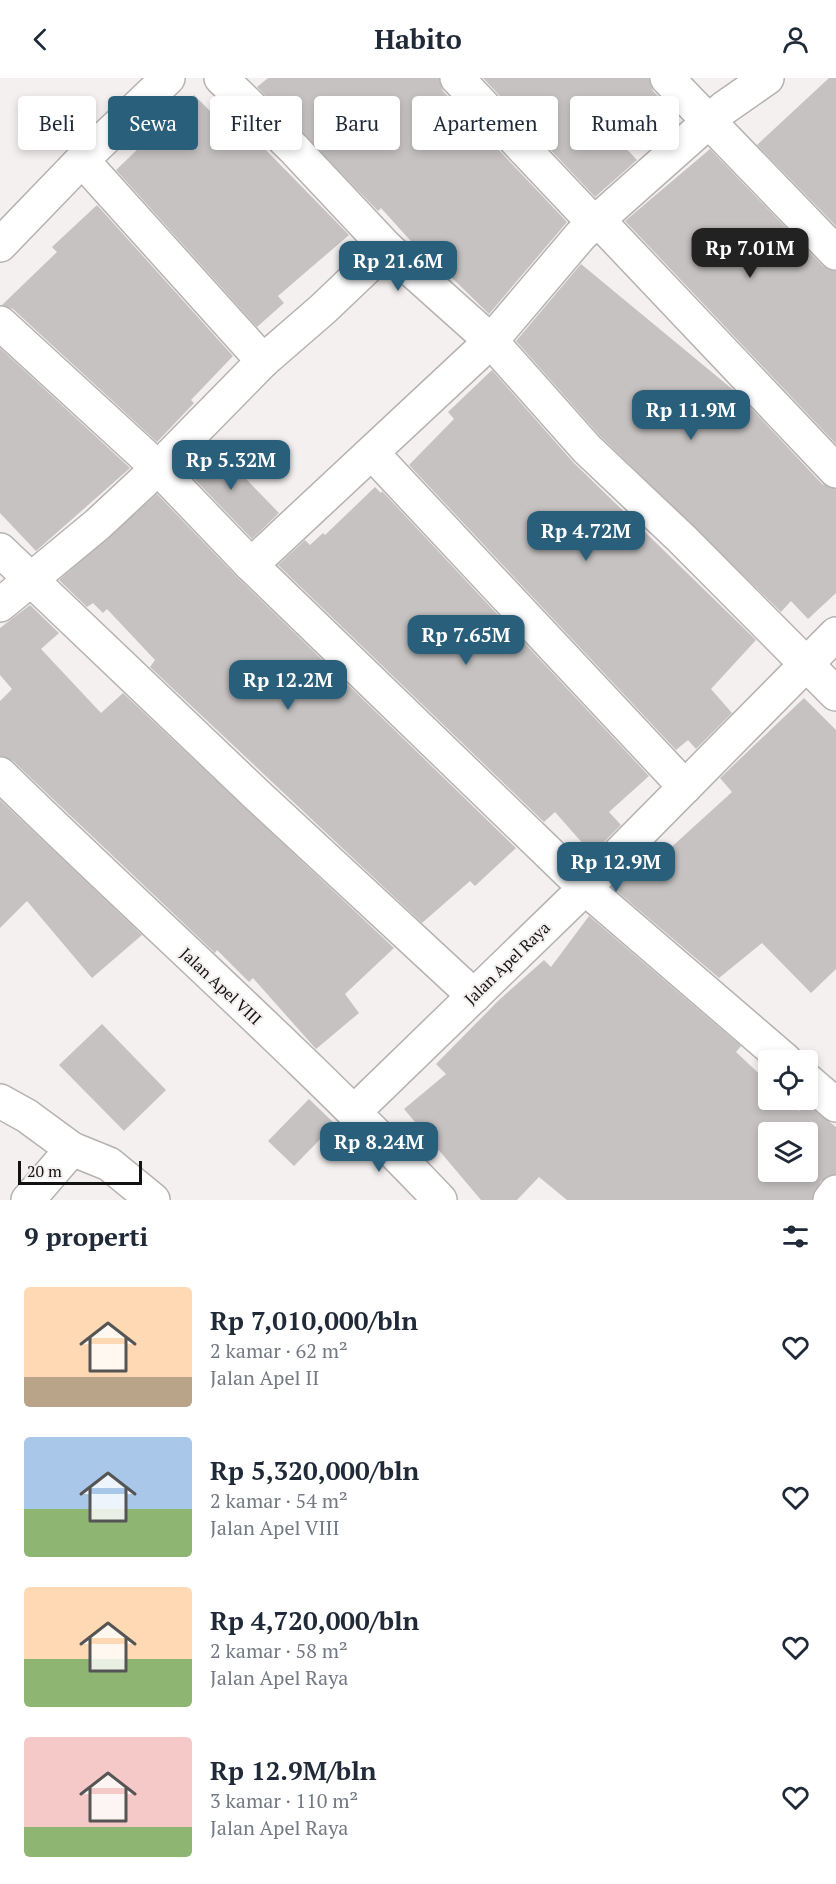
<!DOCTYPE html>
<html lang="id">
<meta charset="utf-8">
<style>
body{margin:0;font-family:"PT Serif",serif;background:#f6f6f7;color:#1f2937;height:100vh;display:flex;flex-direction:column;font-size:22px;white-space:nowrap}
*{box-sizing:border-box;margin:0}
p{font-size:20px;color:#747a83}
.icon{flex:none;width:33px;height:33px;fill:none;stroke:currentColor;stroke-width:2;stroke-linecap:round;stroke-linejoin:round}
.map{position:relative;height:1122px;overflow:hidden}
.drawer{display:flex;flex-direction:column;background:#fff;flex:1}
.drawer>*{flex:none}
.guide{position:absolute;left:18px;top:18px;width:801px;height:54px;display:flex;gap:12px}
.tools{position:absolute;left:758px;top:972px;display:grid;gap:12px}
.tools a{display:grid;place-items:center;width:60px;height:60px;border-radius:6px;background:#fff;box-shadow:0 3px 9px #0003;font-size:30px}
.scale{position:absolute;left:18px;bottom:15px;width:124px;box-sizing:border-box;padding-left:6px;border:3px solid #131212;border-top:0;font-size:16px;line-height:21px;white-space:nowrap;color:#131212;-webkit-text-stroke:4px #f4f0ef;paint-order:stroke}
.price{position:absolute;translate:-50% -51px;padding:0 14px;border-radius:12px;background:#295f7a;color:#fff;font-size:20px;line-height:39px;filter:drop-shadow(0 2px 3px #0008)}
.price::after{content:'';position:absolute;left:50%;top:36px;width:18px;height:14px;margin-left:-9px;background:inherit;clip-path:polygon(0 0,100% 0,50% 100%)}
.price.on{background:#222;color:#fff}
ul{padding:0;list-style:none}
li{display:flex;align-items:center;gap:18px;height:150px;padding:0 24px}
li span{display:grid;place-items:center;flex:none;width:168px;height:120px;border-radius:6px;color:#555}
li>.icon{margin-inline-start:auto}
span .icon{width:72px;height:72px;fill:#fffc;stroke-width:1}
li b{font-size:26px}
h2{display:flex;justify-content:space-between;align-items:center;height:72px;padding:0 24px;font-size:26px}
.tag{padding:0 21px;border-radius:6px;background:#fff;box-shadow:0 3px 9px #0003;font-size:21px;line-height:54px}
.tag.on{background:#295f7a;color:#fff}
header{display:flex;justify-content:space-between;align-items:center;height:78px;padding:0 24px;background:#fff;font-size:27px;font-weight:600}
.map>svg:first-child{display:block}
.building{fill:#c6c2c2;fill-rule:evenodd}
.lines{fill:none;stroke-linecap:round;stroke-linejoin:round}
.minor-casing{stroke:#b6b2b1;stroke-width:36}
.minor{stroke:#fff;stroke-width:33}
.labels{text-anchor:middle;dominant-baseline:central;stroke-width:4.5;stroke-linejoin:round;paint-order:stroke}
.street-label{font-size:16px;fill:#131212;stroke:#f4f0ef}
</style>
<header><svg class="icon" aria-label="back" viewBox="0 0 24 24"><path d="M15 5l-7 7 7 7"/></svg>Habito<svg class="icon" aria-label="person" viewBox="0 0 24 24"><circle cx="12" cy="8" r="4"/><path d="M4 21q1-7 8-7t8 7"/></svg></header>
<div class="map">
<svg width="836" height="1122" viewBox="0 0 836 1122">
<rect width="100%" height="100%" fill="#f4f0ef"/>
<g class="building">
<path d="M268,0H439L443,13L567,144L489,236L449,197L447,199L427,181L381,130L378,133L257,9Z"/>
<path d="M483,0H649L653,13L664,24L621,65L637,82L595,119Z"/>
<path d="M829,0H836V148L757,67Z"/>
<path d="M194,17L219,42L228,33L349,157L278,218L284,225L257,249L116,92Z"/>
<path d="M710,71L823,188L836,193V366L625,143Z"/>
<path d="M97,127L233,278L191,322L194,325L157,364L13,231L2,227L57,174L52,169Z"/>
<path d="M581,186L737,315L822,406L836,411V515L808,541L791,523L781,534L600,358L516,263Z"/>
<path d="M0,270L130,390L36,473L0,435Z"/>
<path d="M492,292L573,384L756,562L711,611L732,635L696,671L688,662L676,672L409,387L454,341L448,334Z"/>
<path d="M210,364L279,435L252,461L184,390Z"/>
<path d="M375,409L381,415L382,413L649,698L609,734L621,747L592,776L555,734L544,744L278,487L305,462L310,467L323,455L325,457Z"/>
<path d="M157,416L238,500L516,770L475,808L470,803L422,845L150,589L155,582L107,531L103,535L93,525L87,529L59,502Z"/>
<path d="M30,527L59,555L41,571L101,635L123,615L394,870L345,916L359,935L316,971L253,900L249,904L217,872L215,875L13,683L0,678V623L12,611L0,597V550Z"/>
<path d="M804,620L836,652V891L811,915L762,865L719,900L612,809L646,775L655,784L732,714L720,700Z"/>
<path d="M0,722L142,857L92,900L27,823L0,850Z"/>
<path d="M589,838L741,968L736,974L768,1004V1022H787L799,1033L805,1025L836,1049V1096L821,1103L812,1122H567L539,1099L517,1122H481L404,1031L446,996L436,986L499,922L544,882L551,889ZM768,1054H807V1094H768Z"/>
<path d="M102,946L166,1012L124,1053L59,987Z"/>
<path d="M309,1021L335,1046L294,1088L268,1063Z"/>
</g>
<g class="lines">
<g class="minor-casing">
<g id="minor">
<path d="M221,0L293,70L387,170"/>
<path d="M457,0L594,145"/>
<path d="M667,0L836,175"/>
<path d="M82,82L263,283"/>
<path d="M598,142L836,393"/>
<path d="M0,167L82,82L168,0"/>
<path d="M0,245L158,390L251,487L585,810L785,982"/>
<path d="M372,375L685,709"/>
<path d="M0,472L256,716L474,918"/>
<path d="M251,487L491,263L587,371L682,461L836,616"/>
<path d="M0,527L98,446L158,390L263,283L323,231L387,170L491,263L581,157L724,30L767,0"/>
<path d="M0,696C146,839 299,974 440,1122"/>
<path d="M807,1002L836,1027"/>
<path d="M0,1023L27,1038L72,1071L109,1086L153,1122"/>
<path d="M355,1033L585,810L836,556"/>
<path d="M28,1122L72,1071"/>
<path d="M830,1122L836,1114"/>
</g>
</g>
<use href="#minor" class="minor"/>
</g>
<g class="labels">
<g class="street-label">
<text transform="translate(507 885) rotate(-44)">Jalan Apel Raya</text>
<text transform="translate(221 908) rotate(43)">Jalan Apel VIII</text>
</g>
</g>
</svg>
<div class="tools">
<a><svg class="icon" aria-label="locate" viewBox="0 0 24 24"><circle cx="12" cy="12" r="6"/><path d="M12 2v4M12 18v4M2 12h4M18 12h4"/></svg></a>
<a><svg class="icon" aria-label="layers" viewBox="0 0 24 24"><path d="M12 4l9 5-9 5-9-5zM3 14l9 5 9-5"/></svg></a>
</div>
<div class="scale">20 m</div>
<b class="price on" style="left:750px;top:201px">Rp 7.01M</b>
<b class="price" style="left:398px;top:214px">Rp 21.6M</b>
<b class="price" style="left:691px;top:363px">Rp 11.9M</b>
<b class="price" style="left:231px;top:413px">Rp 5.32M</b>
<b class="price" style="left:586px;top:484px">Rp 4.72M</b>
<b class="price" style="left:466px;top:588px">Rp 7.65M</b>
<b class="price" style="left:288px;top:633px">Rp 12.2M</b>
<b class="price" style="left:616px;top:815px">Rp 12.9M</b>
<b class="price" style="left:379px;top:1095px">Rp 8.24M</b>
<div class="guide">
<a class="tag">Beli</a>
<a class="tag on">Sewa</a>
<a class="tag">Filter</a>
<a class="tag">Baru</a>
<a class="tag">Apartemen</a>
<a class="tag">Rumah</a>
</div>
</div>
<section class="drawer">
<h2>9 properti<svg class="icon" aria-label="filters" viewBox="0 0 24 24"><path d="M4 7h16M4 17h16"/><circle cx="9" cy="7" r="2"/><circle cx="15" cy="17" r="2"/></svg></h2>
<ul>
<li><span style="background:linear-gradient(#ffd9b3 75%,#b9a48a 0)"><svg class="icon" aria-label="home" viewBox="0 0 24 24"><path d="M3 11l9-7 9 7M6 9v11h12V9"/></svg></span><div><b>Rp 7,010,000/bln</b><p>2 kamar · 62 m²</p><p>Jalan Apel II</p></div><svg class="icon" aria-label="heart" viewBox="0 0 24 24"><path d="M12 20l-8-8c-3-5 5-10 8-4 3-6 11-1 8 4z"/></svg></li>
<li><span style="background:linear-gradient(#a9c7e8 60%,#8fb573 0)"><svg class="icon" aria-label="home" viewBox="0 0 24 24"><path d="M3 11l9-7 9 7M6 9v11h12V9"/></svg></span><div><b>Rp 5,320,000/bln</b><p>2 kamar · 54 m²</p><p>Jalan Apel VIII</p></div><svg class="icon" aria-label="heart" viewBox="0 0 24 24"><path d="M12 20l-8-8c-3-5 5-10 8-4 3-6 11-1 8 4z"/></svg></li>
<li><span style="background:linear-gradient(#ffd9b3 60%,#8fb573 0)"><svg class="icon" aria-label="home" viewBox="0 0 24 24"><path d="M3 11l9-7 9 7M6 9v11h12V9"/></svg></span><div><b>Rp 4,720,000/bln</b><p>2 kamar · 58 m²</p><p>Jalan Apel Raya</p></div><svg class="icon" aria-label="heart" viewBox="0 0 24 24"><path d="M12 20l-8-8c-3-5 5-10 8-4 3-6 11-1 8 4z"/></svg></li>
<li><span style="background:linear-gradient(#f6c9c9 75%,#8fb573 0)"><svg class="icon" aria-label="home" viewBox="0 0 24 24"><path d="M3 11l9-7 9 7M6 9v11h12V9"/></svg></span><div><b>Rp 12.9M/bln</b><p>3 kamar · 110 m²</p><p>Jalan Apel Raya</p></div><svg class="icon" aria-label="heart" viewBox="0 0 24 24"><path d="M12 20l-8-8c-3-5 5-10 8-4 3-6 11-1 8 4z"/></svg></li>
</ul>
</section>
